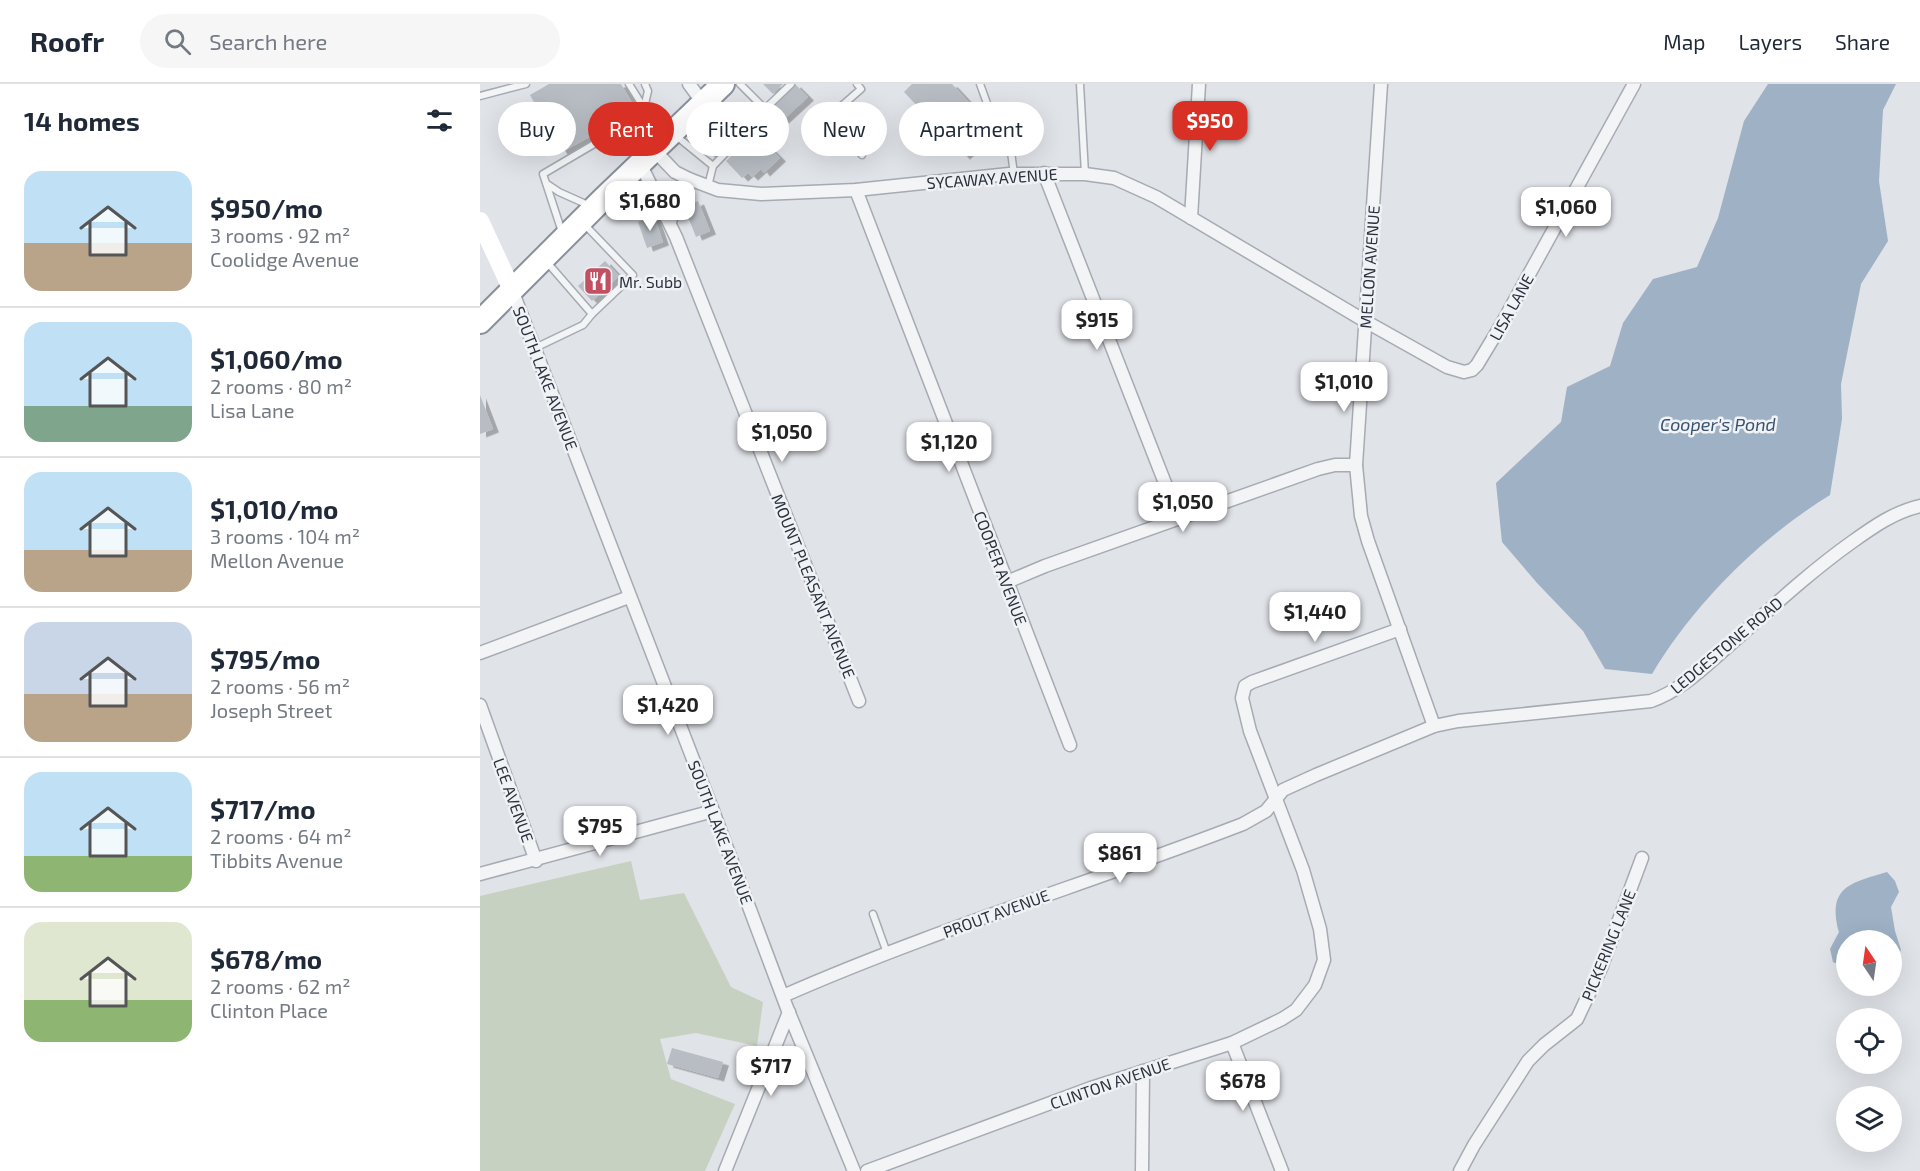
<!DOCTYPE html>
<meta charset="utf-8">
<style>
body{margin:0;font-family:"Exo 2",sans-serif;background:#f6f6f7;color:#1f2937;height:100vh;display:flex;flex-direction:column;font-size:22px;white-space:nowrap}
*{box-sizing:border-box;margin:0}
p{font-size:20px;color:#747a83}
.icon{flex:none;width:33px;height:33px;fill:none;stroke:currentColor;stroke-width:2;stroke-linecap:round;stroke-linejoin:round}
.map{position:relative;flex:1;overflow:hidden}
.sheet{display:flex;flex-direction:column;background:#fff;width:480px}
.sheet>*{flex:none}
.guide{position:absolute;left:18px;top:18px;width:570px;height:54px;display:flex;gap:12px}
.needle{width:39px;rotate:347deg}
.buttons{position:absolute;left:1356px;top:846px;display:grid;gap:12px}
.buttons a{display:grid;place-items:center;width:66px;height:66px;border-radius:50%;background:#fff;box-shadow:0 6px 24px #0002;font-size:30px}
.price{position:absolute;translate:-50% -51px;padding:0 14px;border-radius:12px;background:#fff;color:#222;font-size:20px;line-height:39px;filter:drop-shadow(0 2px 3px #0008)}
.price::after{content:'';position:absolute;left:50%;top:36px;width:18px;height:14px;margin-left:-9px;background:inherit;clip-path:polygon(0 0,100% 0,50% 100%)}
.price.active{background:#d93025;color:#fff}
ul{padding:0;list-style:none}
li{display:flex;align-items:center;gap:18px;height:150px;padding:0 24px}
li+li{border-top:2px solid #e0e1e3}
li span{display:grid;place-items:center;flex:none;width:168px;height:120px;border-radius:18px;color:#555}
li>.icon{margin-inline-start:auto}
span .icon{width:72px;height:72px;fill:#fffc;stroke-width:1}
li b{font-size:26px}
h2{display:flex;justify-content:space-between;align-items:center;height:72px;padding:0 24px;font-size:26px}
.pill{padding:0 21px;border-radius:27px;background:#fff;box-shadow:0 6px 24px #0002;font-size:21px;line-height:54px}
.pill.active{background:#d93025;color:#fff}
header{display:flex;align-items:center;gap:36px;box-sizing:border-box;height:84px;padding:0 30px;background:#fff;border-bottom:2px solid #e0e1e3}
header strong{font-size:28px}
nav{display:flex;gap:33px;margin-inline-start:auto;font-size:21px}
.search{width:420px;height:54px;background:#f6f6f7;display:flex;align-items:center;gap:15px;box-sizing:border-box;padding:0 21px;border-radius:33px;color:#747a83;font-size:22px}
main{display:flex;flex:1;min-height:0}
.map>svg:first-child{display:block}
.green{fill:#c6d1c2}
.water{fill:#9eb1c5}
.building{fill:#b8bdc4;filter:url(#shadow)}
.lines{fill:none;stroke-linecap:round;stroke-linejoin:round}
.lane-casing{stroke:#a6aab2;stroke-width:9}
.street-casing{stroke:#a6aab2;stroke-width:15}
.highway-casing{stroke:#89919d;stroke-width:26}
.lane{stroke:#f3f4f6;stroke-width:6}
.street{stroke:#f3f4f6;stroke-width:12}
.secondary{stroke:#fff;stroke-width:18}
.highway{stroke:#fff;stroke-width:22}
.labels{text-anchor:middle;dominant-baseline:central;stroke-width:5;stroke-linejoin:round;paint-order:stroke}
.street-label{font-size:16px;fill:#2a323e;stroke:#f0f2f5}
.poi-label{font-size:16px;fill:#2a323e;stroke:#f0f2f5;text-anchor:start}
.water-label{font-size:18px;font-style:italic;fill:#38516e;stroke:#f0f2f5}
</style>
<header>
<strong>Roofr</strong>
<div class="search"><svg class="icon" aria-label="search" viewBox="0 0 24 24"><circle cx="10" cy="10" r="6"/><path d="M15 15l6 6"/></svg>Search here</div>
<nav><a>Map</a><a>Layers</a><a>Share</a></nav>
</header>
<main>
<section class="sheet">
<h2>14 homes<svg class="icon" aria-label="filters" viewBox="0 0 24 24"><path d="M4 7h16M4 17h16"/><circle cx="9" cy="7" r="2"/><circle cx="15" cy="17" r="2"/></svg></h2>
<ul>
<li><span style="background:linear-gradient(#bfe0f5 60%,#b9a48a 0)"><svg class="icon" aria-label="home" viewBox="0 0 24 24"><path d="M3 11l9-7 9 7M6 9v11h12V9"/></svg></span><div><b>$950/mo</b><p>3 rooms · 92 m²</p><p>Coolidge Avenue</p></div></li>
<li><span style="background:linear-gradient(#bfe0f5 70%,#7fa58c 0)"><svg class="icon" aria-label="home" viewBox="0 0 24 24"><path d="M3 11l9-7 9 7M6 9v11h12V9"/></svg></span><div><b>$1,060/mo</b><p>2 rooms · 80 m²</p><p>Lisa Lane</p></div></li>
<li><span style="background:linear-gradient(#bfe0f5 65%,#b9a48a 0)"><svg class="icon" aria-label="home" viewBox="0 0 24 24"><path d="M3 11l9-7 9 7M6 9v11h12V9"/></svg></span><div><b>$1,010/mo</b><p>3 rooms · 104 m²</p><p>Mellon Avenue</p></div></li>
<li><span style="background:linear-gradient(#c9d6e8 60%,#b9a48a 0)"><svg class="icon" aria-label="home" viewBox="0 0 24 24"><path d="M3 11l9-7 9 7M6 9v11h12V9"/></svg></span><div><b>$795/mo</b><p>2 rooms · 56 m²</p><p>Joseph Street</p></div></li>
<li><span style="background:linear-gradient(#bfe0f5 70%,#8fb573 0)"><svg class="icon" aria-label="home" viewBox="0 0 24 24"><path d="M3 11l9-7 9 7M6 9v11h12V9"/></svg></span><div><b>$717/mo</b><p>2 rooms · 64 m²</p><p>Tibbits Avenue</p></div></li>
<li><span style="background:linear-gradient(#dfe7d0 65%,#8fb573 0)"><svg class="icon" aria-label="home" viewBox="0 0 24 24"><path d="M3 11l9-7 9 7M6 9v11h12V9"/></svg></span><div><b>$678/mo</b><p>2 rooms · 62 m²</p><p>Clinton Place</p></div></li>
</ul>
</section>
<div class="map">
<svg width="1440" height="1087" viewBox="0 0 1440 1087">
<defs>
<filter id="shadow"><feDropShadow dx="6" dy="3.5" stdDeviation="0" flood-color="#0004"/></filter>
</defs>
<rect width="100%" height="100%" fill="#e0e3e8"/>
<path class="green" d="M151,777L160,816L204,809L251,903L283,918L277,962L216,949L180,955L191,995L255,1020L225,1087H0V812Z"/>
<g class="water">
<path d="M1288,0H1416L1403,26L1399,97L1408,157L1381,200L1361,300L1362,335L1350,411C1280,454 1214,520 1172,590L1125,585L1103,547L1057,499L1022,458L1016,399L1081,338L1087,303L1130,282L1143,239L1173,195L1217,183L1238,134L1264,37Z"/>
<path d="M1407,788L1415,797L1419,808L1411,823L1415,847L1421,866L1412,882V856H1366V884L1353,878L1350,865L1359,848C1347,803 1370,799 1407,788Z"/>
</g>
<g class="building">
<path d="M69,0H141L157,27L82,68L50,11Z"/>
<path d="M283,0H303L293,10Z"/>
<path d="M315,0L328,13L303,36L291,22Z"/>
<path d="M432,0H472L514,45L484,72L424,8Z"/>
<path d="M236,40L249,54L230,71L217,58Z"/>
<path d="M275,49L300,74L284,89L281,85L272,93L268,89L262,94L246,77Z"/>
<path d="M218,117L230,147L216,153L204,123Z"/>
<path d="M174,132L183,158L167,164L158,138Z"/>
<path d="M125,177L139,192L112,217L98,202Z"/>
<path d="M0,311L13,345L0,350Z"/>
<path d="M192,964L243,978L238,994L187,980Z"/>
</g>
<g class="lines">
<g class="lane-casing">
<g id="lane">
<path d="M165,0L168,7L164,24L186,49"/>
<path d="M260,0L285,25L311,0"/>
<path d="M377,0L381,5L349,33L382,71"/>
<path d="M500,0L508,22L528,46L534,90"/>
<path d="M600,0L605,90"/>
<path d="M0,12L46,0"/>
<path d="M195,51L233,82L263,51L234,13"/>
<path d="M67,100L79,108L108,121"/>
<path d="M228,102L233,82"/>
<path d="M82,148L63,90L160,33L164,24L149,0"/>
<path d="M66,177L112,230L153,191L105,141"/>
<path d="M55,264L103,241L112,230"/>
<path d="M393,830L407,869"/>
</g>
</g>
<g class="street-casing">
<g id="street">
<path d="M209,0L223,19"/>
<path d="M901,0L876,381L881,432L888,457L954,642"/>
<path d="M174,66L195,88L209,95L238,106L281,110L376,106L529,90H605L634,94L676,113L885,237L967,283L984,288L992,286L997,281L1020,243L1154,0"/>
<path d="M160,79L196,153L379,617"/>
<path d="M564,89L699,435"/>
<path d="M376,106L590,661"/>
<path d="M711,134L719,0"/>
<path d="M191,135C187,118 198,107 209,95"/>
<path d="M32,206L233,727L307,924L374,1087"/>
<path d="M527,498L565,482L838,385L855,381H876"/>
<path d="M0,569L149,513"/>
<path d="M0,621L56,777"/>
<path d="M0,790L233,727"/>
<path d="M303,912C453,846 610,799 763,740L786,727L803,706L836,691L954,642L978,637L1171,617C1200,607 1222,585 1245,565C1287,528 1327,490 1372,458C1393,443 1414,428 1440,422"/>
<path d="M752,959L802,1087"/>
<path d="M245,1087L309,928"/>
<path d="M387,1087L611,1004L752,959L802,935L816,926L835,901L844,876L840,845L823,786L770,647L762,614L765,602L772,598L920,545"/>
<path d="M662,1087L663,987"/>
<path d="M980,1087L994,1061L1048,977L1064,961L1097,935L1121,884L1162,774"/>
</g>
</g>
<g class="highway-casing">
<path id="highway" d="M0,238L122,116L243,0"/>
</g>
<use href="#lane" class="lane"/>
<use href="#street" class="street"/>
<path class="secondary" d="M0,137L32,206"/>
<use href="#highway" class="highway"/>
</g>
<defs>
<g id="restaurant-square" transform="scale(1.5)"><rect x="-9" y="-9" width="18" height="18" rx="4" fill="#c25063" stroke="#f0f2f5"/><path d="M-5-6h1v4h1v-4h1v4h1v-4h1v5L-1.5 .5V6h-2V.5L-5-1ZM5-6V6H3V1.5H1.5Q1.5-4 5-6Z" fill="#fff"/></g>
</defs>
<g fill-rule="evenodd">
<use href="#restaurant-square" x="118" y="197"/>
</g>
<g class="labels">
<g class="street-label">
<text transform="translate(512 94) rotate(-4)">SYCAWAY AVENUE</text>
<text transform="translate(889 183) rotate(-86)">MELLON AVENUE</text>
<text transform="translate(1031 223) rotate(-61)">LISA LANE</text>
<text transform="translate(66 294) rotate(69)">SOUTH LAKE AVENUE</text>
<text transform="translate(521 484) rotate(69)">COOPER AVENUE</text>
<text transform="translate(334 502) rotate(68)">MOUNT PLEASANT AVENUE</text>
<text transform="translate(1246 561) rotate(-40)">LEDGESTONE ROAD</text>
<text transform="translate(34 716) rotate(70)">LEE AVENUE</text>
<text transform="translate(241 748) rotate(69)">SOUTH LAKE AVENUE</text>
<text transform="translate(516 829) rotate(-20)">PROUT AVENUE</text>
<text transform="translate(1128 861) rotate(-68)">PICKERING LANE</text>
<text transform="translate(630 999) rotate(-19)">CLINTON AVENUE</text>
</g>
<g class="poi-label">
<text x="139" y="197">Mr. Subb</text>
</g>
<g class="water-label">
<text x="1238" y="340">Cooper's Pond</text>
</g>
</g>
</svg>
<div class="buttons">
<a><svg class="needle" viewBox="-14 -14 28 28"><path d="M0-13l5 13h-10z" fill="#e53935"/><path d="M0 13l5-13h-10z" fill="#747a83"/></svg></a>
<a><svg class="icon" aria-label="locate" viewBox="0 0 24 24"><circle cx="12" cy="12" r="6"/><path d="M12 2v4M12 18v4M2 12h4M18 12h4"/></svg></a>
<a><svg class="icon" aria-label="layers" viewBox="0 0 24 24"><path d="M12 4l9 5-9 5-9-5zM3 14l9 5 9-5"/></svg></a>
</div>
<b class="price active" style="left:730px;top:68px">$950</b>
<b class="price" style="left:170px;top:148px">$1,680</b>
<b class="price" style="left:1086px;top:154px">$1,060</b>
<b class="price" style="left:617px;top:267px">$915</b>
<b class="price" style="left:864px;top:329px">$1,010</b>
<b class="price" style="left:302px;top:379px">$1,050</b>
<b class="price" style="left:469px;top:389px">$1,120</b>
<b class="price" style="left:703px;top:449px">$1,050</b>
<b class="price" style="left:835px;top:559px">$1,440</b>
<b class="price" style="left:188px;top:652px">$1,420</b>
<b class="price" style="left:120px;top:773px">$795</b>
<b class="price" style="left:640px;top:800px">$861</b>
<b class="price" style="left:291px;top:1013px">$717</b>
<b class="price" style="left:763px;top:1028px">$678</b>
<div class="guide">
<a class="pill">Buy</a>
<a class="pill active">Rent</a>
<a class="pill">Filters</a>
<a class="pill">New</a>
<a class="pill">Apartment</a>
</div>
</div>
</main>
